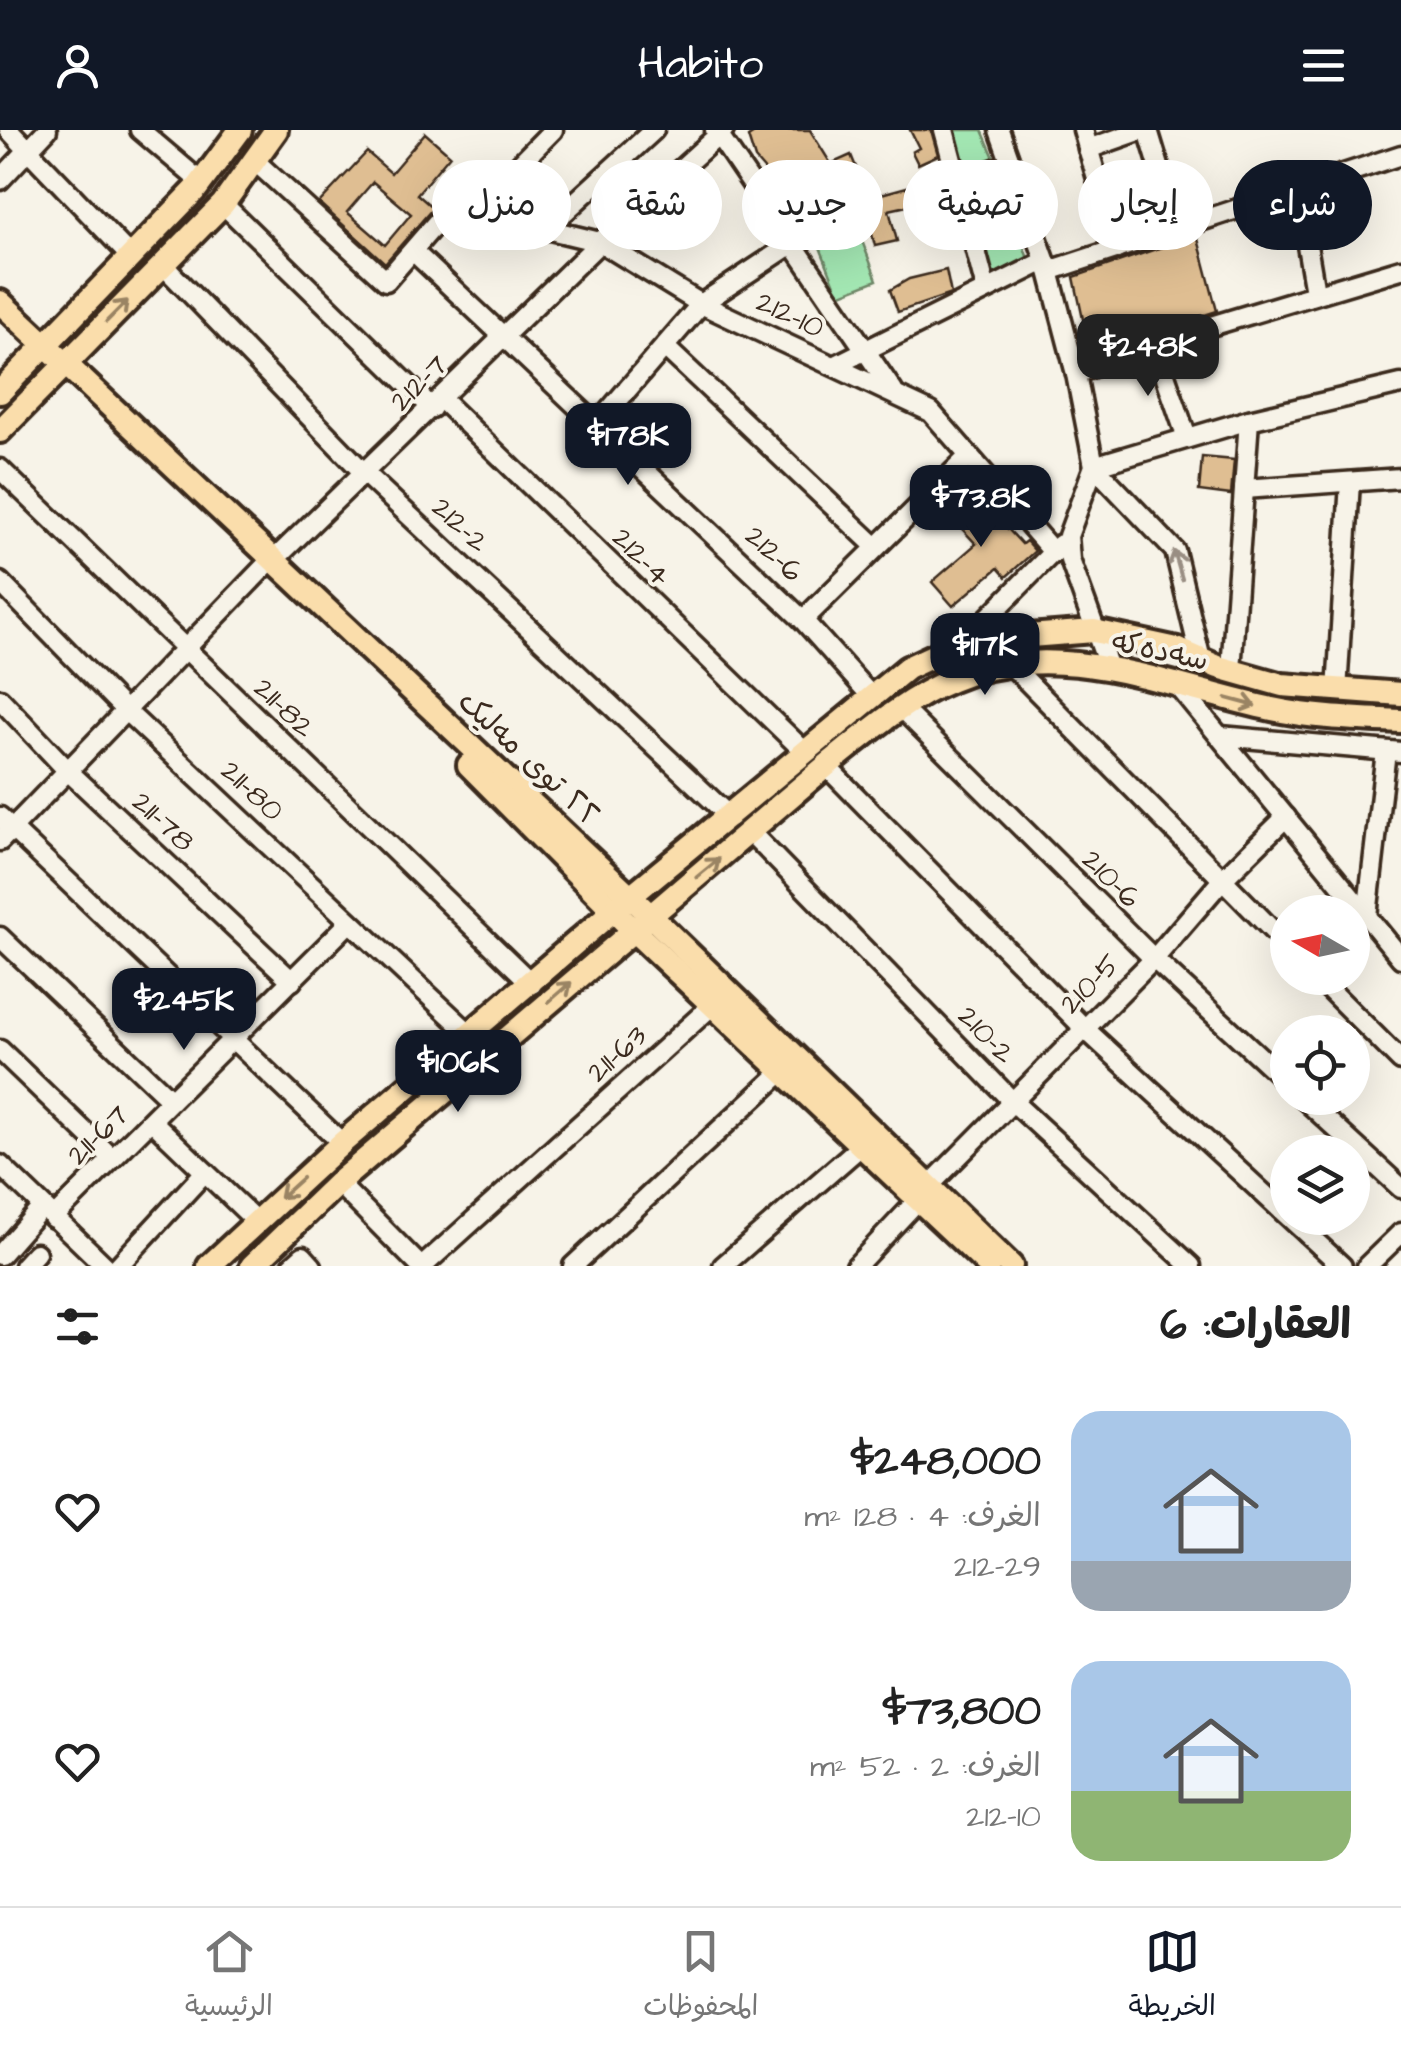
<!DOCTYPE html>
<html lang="ar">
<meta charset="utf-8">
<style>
body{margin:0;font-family:"Architects Daughter","Playpen Sans Arabic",sans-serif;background:#f2f2f2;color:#222;direction:rtl;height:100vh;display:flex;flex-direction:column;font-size:38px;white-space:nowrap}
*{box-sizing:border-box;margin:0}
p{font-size:32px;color:#767676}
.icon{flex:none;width:55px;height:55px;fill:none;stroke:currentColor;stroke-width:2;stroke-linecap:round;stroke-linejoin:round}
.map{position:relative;height:1136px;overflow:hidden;direction:ltr}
.sheet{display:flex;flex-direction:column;background:#fff;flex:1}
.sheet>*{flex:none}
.banner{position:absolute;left:30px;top:30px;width:1342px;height:90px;direction:rtl;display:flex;gap:20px}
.needle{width:65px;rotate:279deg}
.tools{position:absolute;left:1270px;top:765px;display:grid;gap:20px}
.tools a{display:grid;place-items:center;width:100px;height:100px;border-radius:50%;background:#fff;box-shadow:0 10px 40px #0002;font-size:50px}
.price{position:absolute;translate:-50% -85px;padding:0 22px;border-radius:20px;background:#111827;color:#fff;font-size:32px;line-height:65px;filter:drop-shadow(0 2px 5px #0008)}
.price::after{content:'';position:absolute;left:50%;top:60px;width:30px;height:22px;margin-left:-15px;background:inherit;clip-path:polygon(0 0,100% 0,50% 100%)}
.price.on{background:#222;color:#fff}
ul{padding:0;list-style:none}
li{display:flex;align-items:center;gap:30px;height:250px;padding:0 50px}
li span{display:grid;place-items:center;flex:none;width:280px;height:200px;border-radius:30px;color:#555}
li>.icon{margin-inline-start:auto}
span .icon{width:120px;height:120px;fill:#fffc;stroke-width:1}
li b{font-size:42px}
h2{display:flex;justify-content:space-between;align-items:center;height:120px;padding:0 50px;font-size:42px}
.chip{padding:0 35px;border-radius:45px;background:#fff;box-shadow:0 10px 40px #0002;font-size:35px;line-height:90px}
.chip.on{background:#111827;color:#fff}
header{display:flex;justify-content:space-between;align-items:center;height:130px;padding:0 50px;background:#111827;color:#fff;font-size:45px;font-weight:600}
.tabs{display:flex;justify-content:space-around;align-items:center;height:140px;border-top:2px solid #e0e0e0;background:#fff;font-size:28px;color:#767676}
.tabs a{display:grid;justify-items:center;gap:5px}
.tabs .on{color:#111827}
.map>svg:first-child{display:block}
.green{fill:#a3e7b3;stroke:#6f8868;stroke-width:2.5}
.building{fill:#dfbe92;stroke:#3b2a1e;stroke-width:2.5;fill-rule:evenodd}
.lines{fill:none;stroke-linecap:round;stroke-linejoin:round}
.minor-casing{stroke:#3b2a1e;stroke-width:25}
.major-casing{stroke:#3b2a1e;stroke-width:30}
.minor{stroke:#f7f3e8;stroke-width:18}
.major{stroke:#faddab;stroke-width:22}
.oneway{stroke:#9a8464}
.oneway2{stroke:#998e83}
.labels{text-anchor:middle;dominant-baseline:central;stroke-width:8;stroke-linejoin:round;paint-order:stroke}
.street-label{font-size:30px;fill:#3b2a1e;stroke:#f7f3e8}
</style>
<header><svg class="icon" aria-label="menu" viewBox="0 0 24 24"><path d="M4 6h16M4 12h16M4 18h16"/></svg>Habito<svg class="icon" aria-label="person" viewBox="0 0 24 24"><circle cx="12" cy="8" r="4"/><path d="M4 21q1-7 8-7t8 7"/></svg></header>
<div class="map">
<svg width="1401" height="1136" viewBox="0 0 1401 1136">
<rect width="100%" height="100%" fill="#f7f3e8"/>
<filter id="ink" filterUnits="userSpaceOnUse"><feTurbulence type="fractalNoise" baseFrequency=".01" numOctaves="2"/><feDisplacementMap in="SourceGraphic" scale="20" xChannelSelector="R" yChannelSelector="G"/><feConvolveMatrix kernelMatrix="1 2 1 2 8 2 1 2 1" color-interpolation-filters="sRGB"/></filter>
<g filter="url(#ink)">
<g class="green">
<path d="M955,0H982L995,30L966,41Z"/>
<path d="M1000,45L1028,129L991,146L966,56Z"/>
<path d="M847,72L877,150L839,165L808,87Z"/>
</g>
<g class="building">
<path d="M759,0H810L831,34L851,25L862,52L795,81L778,49L774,51L755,29L748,7Z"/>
<path d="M910,0H931L938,25L918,34L912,22L919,18Z"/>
<path d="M425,3L450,25L417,64L433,78L385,133L319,73L367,22L391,43ZM373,52L411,84L385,115L347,82Z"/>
<path d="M936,49L950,99L933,102L925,72L889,80L897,111L875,116L863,69Z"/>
<path d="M1197,105L1217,181L1090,222L1074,147Z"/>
<path d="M946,140L951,164L898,182L890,160L909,149Z"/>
<path d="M1202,327L1234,330L1231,365L1199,361Z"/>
<path d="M978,359L987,367L983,372L1022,414L1026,411L1035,421L1006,447L998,438L953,476L932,452L976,414L949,385Z"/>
</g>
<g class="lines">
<g class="minor-casing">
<g id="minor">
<path d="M9,0L129,125"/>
<path d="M140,0L201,52"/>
<path d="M715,0L893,261"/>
<path d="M944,0L986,159"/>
<path d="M999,0L1049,141L1076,244L1094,336L1068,406L1070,430L1109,538"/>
<path d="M1083,0L1117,119"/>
<path d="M1148,0L1178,99"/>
<path d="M1088,19L1142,0"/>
<path d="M256,32L386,151L464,61L496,58L546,99L600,112L701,174L931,282L1054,423"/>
<path d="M0,50L47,0"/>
<path d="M956,53L1011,33"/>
<path d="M1297,57L1315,162"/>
<path d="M496,58L553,0"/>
<path d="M223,74L432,278"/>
<path d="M546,99L654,0"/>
<path d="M414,122L803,490L871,566"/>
<path d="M162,134L365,344L730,687"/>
<path d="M1049,141L1401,25"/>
<path d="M1154,213L1187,308"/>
<path d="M666,218L874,415"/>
<path d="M834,236L1045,131"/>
<path d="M1076,244L1154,213L1401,139"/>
<path d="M441,269L805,622"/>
<path d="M595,297L701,174L793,113"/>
<path d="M0,339L532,854"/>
<path d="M1244,359L1401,348"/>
<path d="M274,430L600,112L724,0"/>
<path d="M0,452L126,581L471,905"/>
<path d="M803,490L969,326"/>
<path d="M965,511L1061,414"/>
<path d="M1201,530L1175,421L1094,336L1249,290L1401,254"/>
<path d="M1012,536L1288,816"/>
<path d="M1231,540L1249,290"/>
<path d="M1175,552L1401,828"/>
<path d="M1337,561L1350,352"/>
<path d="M0,569L68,641L292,851"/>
<path d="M901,578L1154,829L1288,953"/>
<path d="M1221,606L1401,622"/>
<path d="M826,636L1084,898L1342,1136"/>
<path d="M0,687L342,1013"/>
<path d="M751,703L1012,971L1191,1136"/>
<path d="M0,711L266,435"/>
<path d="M1367,786L1386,621"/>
<path d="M0,807L171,970"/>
<path d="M1318,848L1401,931"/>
<path d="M0,920L112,1028"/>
<path d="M1303,968L1401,1058"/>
<path d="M152,991L255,1090"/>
<path d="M0,1035L105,1136"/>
<path d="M338,1053L420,1136"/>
<path d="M929,1056L1154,829L1222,750L1286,687"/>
<path d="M53,1088L350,792"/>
<path d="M0,1125L42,1077"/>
<path d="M24,1136L36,1123"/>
<path d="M118,1136L205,1042"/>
<path d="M292,1136L303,1126L312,1136"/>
<path d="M423,1136L715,873"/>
<path d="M573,1136L783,941"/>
<path d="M723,1136L862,1015"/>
<path d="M856,1136L919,1069"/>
<path d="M1367,1136L1401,1103"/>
</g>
</g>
<g class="major-casing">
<g id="major">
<path d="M0,172L630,766L1011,1136"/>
<path d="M0,262L197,58L240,0"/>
<path d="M0,301L223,74L276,0"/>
<path d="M469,635L633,800L989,1136"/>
<path d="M209,1136L342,1013L615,779L907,538L965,511L1094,501L1177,519L1218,537L1282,555L1401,564"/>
<path d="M252,1136L338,1053L826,636C865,605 905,569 952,550C1059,505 1168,557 1272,579C1314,588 1358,589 1401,591"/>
</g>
</g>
<use href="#minor" class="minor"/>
<use href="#major" class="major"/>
</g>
<defs><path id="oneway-shaft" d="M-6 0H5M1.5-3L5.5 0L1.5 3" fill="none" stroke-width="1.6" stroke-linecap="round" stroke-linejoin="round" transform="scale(2.5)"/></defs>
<g class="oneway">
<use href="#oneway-shaft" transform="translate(117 181) rotate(-45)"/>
<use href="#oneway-shaft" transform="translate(1241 572) rotate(15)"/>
<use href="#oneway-shaft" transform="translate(708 738) rotate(-39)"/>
<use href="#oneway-shaft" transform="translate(560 862) rotate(-41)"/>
<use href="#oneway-shaft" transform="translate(291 1058) rotate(138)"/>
</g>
<use class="oneway2" href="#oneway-shaft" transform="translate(1178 435) rotate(-106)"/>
</g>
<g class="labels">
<g class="street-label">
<text transform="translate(790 185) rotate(25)">212-10</text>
<text transform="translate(419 253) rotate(-44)">212-7</text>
<text transform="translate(460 395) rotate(43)">212-2</text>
<text transform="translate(774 424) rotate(43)">212-6</text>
<text transform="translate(641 427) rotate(45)">212-4</text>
<text transform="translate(1160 521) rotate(12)">سەدەکە</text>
<text transform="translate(284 578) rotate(44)">211-82</text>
<text transform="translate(529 629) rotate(43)">٢٢ توی مەلیک</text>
<text transform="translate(252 661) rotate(43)">211-80</text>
<text transform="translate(163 692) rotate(43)">211-78</text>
<text transform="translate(1111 749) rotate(45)">210-6</text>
<text transform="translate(1090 854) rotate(-45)">210-5</text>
<text transform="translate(986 905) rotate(46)">210-2</text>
<text transform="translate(617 924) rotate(-42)">211-63</text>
<text transform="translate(98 1005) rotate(-44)">211-67</text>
</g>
</g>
</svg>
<div class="tools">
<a><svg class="needle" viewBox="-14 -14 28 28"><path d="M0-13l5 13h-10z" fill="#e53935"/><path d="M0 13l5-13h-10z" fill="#767676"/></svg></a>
<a><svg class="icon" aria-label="locate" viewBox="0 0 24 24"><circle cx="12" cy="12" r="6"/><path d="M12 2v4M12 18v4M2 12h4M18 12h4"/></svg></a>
<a><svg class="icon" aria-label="layers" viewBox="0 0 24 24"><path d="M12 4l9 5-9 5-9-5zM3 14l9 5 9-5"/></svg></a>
</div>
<b class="price on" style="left:1148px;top:269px">$248K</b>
<b class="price" style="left:628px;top:358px">$178K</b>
<b class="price" style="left:981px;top:420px">$73.8K</b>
<b class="price" style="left:985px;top:568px">$117K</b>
<b class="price" style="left:184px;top:923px">$245K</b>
<b class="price" style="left:458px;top:985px">$106K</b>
<div class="banner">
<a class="chip on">شراء</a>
<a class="chip">إيجار</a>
<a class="chip">تصفية</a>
<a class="chip">جديد</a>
<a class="chip">شقة</a>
<a class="chip">منزل</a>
</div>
</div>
<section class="sheet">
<h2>العقارات: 6<svg class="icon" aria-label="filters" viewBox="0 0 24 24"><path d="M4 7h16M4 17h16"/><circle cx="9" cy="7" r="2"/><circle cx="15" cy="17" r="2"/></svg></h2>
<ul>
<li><span style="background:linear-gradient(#a9c7e8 75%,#9aa5b1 0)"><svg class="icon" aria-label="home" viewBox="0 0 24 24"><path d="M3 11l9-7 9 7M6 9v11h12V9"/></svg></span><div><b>$248,000</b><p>الغرف: 4 · 128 m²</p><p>212-29</p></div><svg class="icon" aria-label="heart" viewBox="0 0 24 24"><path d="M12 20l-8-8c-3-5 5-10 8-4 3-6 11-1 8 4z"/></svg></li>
<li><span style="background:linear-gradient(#a9c7e8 65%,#8fb573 0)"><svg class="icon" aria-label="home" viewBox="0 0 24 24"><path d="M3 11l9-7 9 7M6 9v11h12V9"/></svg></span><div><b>$73,800</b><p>الغرف: 2 · 52 m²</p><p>212-10</p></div><svg class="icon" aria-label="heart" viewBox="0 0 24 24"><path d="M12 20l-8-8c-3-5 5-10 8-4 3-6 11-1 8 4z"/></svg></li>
</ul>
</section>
<nav class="tabs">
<a class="on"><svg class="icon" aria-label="map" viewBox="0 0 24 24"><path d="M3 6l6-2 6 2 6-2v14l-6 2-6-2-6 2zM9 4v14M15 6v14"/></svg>الخريطة</a>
<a><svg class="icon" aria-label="saved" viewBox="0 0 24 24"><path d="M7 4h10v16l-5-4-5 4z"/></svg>المحفوظات</a>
<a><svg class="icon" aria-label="home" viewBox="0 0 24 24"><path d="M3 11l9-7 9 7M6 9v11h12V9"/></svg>الرئيسية</a>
</nav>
